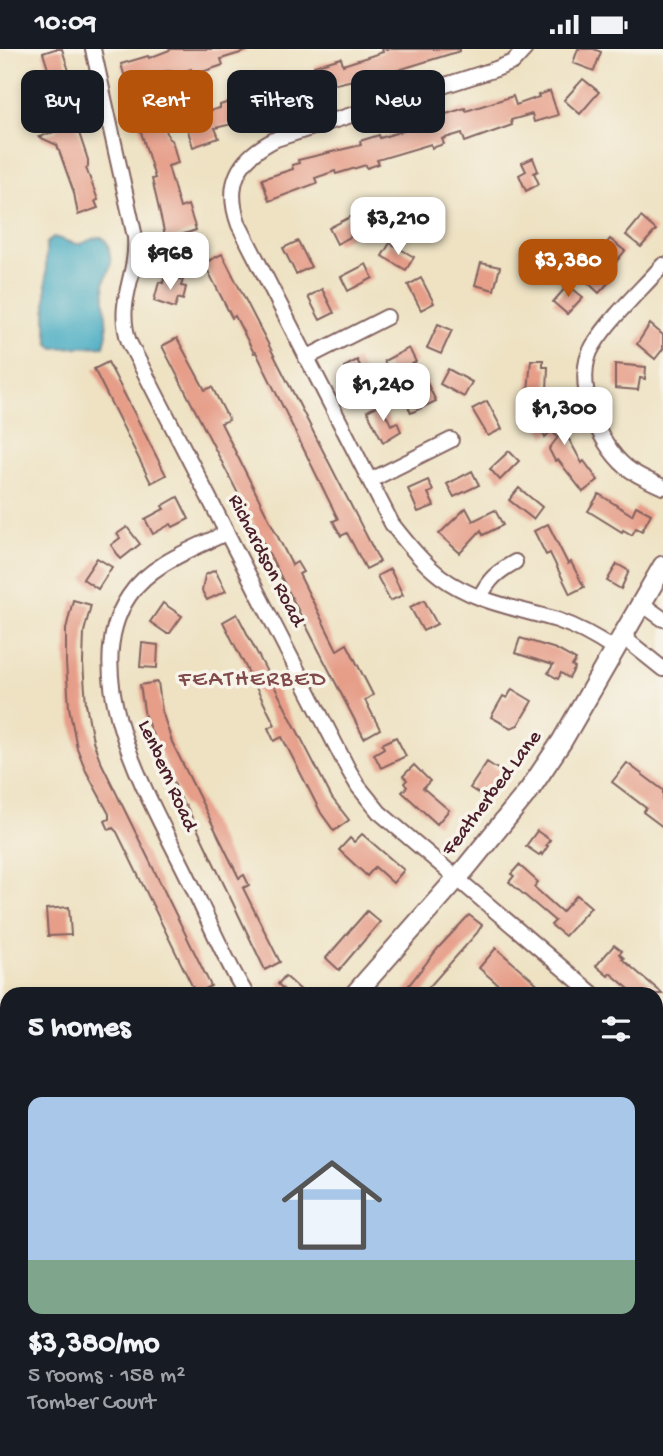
<!DOCTYPE html>
<meta charset="utf-8">
<style>
body{margin:0;font-family:"Gochi Hand",sans-serif;background:#20242c;color:#f1f3f6;height:100vh;display:flex;flex-direction:column;font-size:26px;white-space:nowrap}
*{box-sizing:border-box;margin:0}
p{font-size:23px;color:#9ea1a6}
.icon{flex:none;width:38px;height:38px;fill:none;stroke:currentColor;stroke-width:2;stroke-linecap:round;stroke-linejoin:round}
.map{position:relative;flex:1;overflow:hidden}
.sheet{position:absolute;left:0px;top:938px;width:663px;height:469px;display:flex;flex-direction:column;background:#171b24;border-radius:21px 21px 0 0;box-shadow:0 4px 10px #0003}
.sheet>*{flex:none}
.guide{position:absolute;left:21px;top:21px;width:621px;height:63px;display:flex;gap:14px}
.price{position:absolute;translate:-50% -60px;padding:0 16px;border-radius:14px;background:#fff;color:#222;font-size:23px;line-height:46px;filter:drop-shadow(0 2px 4px #0008)}
.price::after{content:'';position:absolute;left:50%;top:42px;width:21px;height:16px;margin-left:-10px;background:inherit;clip-path:polygon(0 0,100% 0,50% 100%)}
.price.selected{background:#b45309;color:#fff}
ul{padding:0;list-style:none}
li{display:grid;align-content:center;gap:14px;height:371px;padding:0 28px}
li+li{border-top:2px solid #363941}
li span{display:grid;place-items:center;height:217px;border-radius:14px;color:#555}
li>.icon{margin-inline-start:auto}
span .icon{width:126px;height:126px;fill:#fffc;stroke-width:1}
li b{font-size:30px}
h2{display:flex;justify-content:space-between;align-items:center;height:84px;padding:0 28px;font-size:30px}
.pill{padding:0 24px;border-radius:14px;background:#171b24;box-shadow:0 4px 10px #0003;font-size:24px;line-height:63px}
.pill.selected{background:#b45309;color:#fff}
.status{display:flex;justify-content:space-between;align-items:center;height:49px;padding:0 35px;background:#171b24;direction:ltr}
.status svg{height:19px;fill:currentColor}
.map>svg:first-child{display:block}
.water{fill:#41a9c1;stroke:#466476;stroke-width:2}
.lines{fill:none;stroke-linecap:round;stroke-linejoin:round}
.river{stroke:#41a9c1;stroke-width:23}
.building{fill:#e69e89}
.street-casing{stroke:#836360;stroke-width:18}
.secondary-casing{stroke:#836360;stroke-width:23}
.street{stroke:#fff;stroke-width:14}
.secondary{stroke:#fff;stroke-width:19}
.labels{text-anchor:middle;dominant-baseline:central;stroke-width:7;stroke-linejoin:round;paint-order:stroke}
.street-label{font-size:21px;fill:#4a1f2b;stroke:#f7f3e8}
.neighbourhood-label{font-size:23px;letter-spacing:2px;fill:#814b4c;stroke:#f7f3e8}
</style>
<div class="status"><b>10:09</b><svg viewBox="0 0 49 12"><path d="M0 12V9h3v3zM5 12V6h3v6zM10 12V3h3v9zM15 12V0h3v12zM26 1h20v11H26zM47 4h2v5h-2z"/></svg></div>
<div class="map">
<svg width="663" height="1407" viewBox="0 0 663 1407">
<rect width="100%" height="100%" fill="#f7f3e8"/>
<filter id="ink" filterUnits="userSpaceOnUse"><feTurbulence type="fractalNoise" baseFrequency=".0143" numOctaves="2"/><feDisplacementMap in="SourceGraphic" scale="14" xChannelSelector="R" yChannelSelector="G"/><feConvolveMatrix kernelMatrix="1 2 1 2 8 2 1 2 1" color-interpolation-filters="sRGB"/></filter>
<filter id="wash" filterUnits="userSpaceOnUse"><feTurbulence type="fractalNoise" baseFrequency=".00686" numOctaves="4" result="noise"/><feDisplacementMap in="SourceGraphic" scale="28" xChannelSelector="R" yChannelSelector="G"/><feGaussianBlur stdDeviation="1.57" result="paint"/><feColorMatrix in="noise" values="0 0 0 0 0 0 0 0 0 0 0 0 0 0 0 0 0 1.4 0 .05"/><feComposite in="paint" operator="in"/></filter>
<g filter="url(#wash)">
<rect width="100%" height="100%" fill="#eee2c3"/>
<path class="water" d="M53,188C61,189 73,196 80,195C88,193 92,188 102,188L108,195L111,214L104,235L107,284L104,297L54,299L49,295L46,277V195Z"/>
<g class="lines">
<g class="river">
<path d="M0,1017L7,1024"/>
<path d="M7,1168V1176"/>
<path d="M177,1400L180,1407"/>
</g>
</g>
<g id="blocks">
<g class="building">
<path d="M55,0H62L69,22L67,23L81,76L77,78L88,111V118L86,119L98,151L95,152L98,159L78,166L74,144L57,96L39,88L57,82L56,75L60,74L50,40L54,39L43,4Z"/>
<path d="M172,0H247V2L221,10L223,16L193,26L191,20L172,26L171,22H165L144,28L146,34L134,38L133,33L127,35L121,15L148,7L149,9Z"/>
<path d="M382,0H460V2L366,31L359,33L358,30L336,35L333,31L307,38L309,45L278,55L279,58L267,62L266,59L244,65L245,72L215,79L219,89L193,98L184,69L220,59V56L250,46L249,42L315,22L314,17L341,9L343,16L383,3Z"/>
<path d="M578,0H594L601,3L594,22L573,14Z"/>
<path d="M583,30L599,43L580,65L564,51Z"/>
<path d="M550,42L558,66L534,73L532,65L511,71L512,76L465,93L462,84L442,90L444,95L432,99L431,95L377,111L379,115L367,119L366,116L336,125L335,122L315,129L317,134L269,152L262,130L293,120L292,116L299,114L298,111L361,96L360,92L379,86L380,89L403,82L402,79L465,59L466,62L513,47L516,56L539,48L538,46Z"/>
<path d="M153,58L158,74L163,72L169,90L172,91L178,114L168,117L180,159L188,156L196,181L166,191L152,130L155,129L135,63Z"/>
<path d="M533,109L538,122L534,124L539,135L526,142L519,126L526,122L522,114Z"/>
<path d="M352,167L360,183L337,195L329,179Z"/>
<path d="M641,168L656,181L641,198L626,186Z"/>
<path d="M610,190L625,202L604,227L610,232L599,244L585,231L606,207L600,202Z"/>
<path d="M298,192L311,218L296,225L283,199Z"/>
<path d="M390,194L414,208L406,221L382,207Z"/>
<path d="M538,194L557,209L545,223L527,208Z"/>
<path d="M222,205L380,513L366,520L347,484L341,487L333,472L338,470L256,303L254,304L235,267L232,269L204,214Z"/>
<path d="M481,214L500,218L494,241L475,236Z"/>
<path d="M366,215L373,229L348,242L341,228Z"/>
<path d="M165,226L183,231L181,237L186,238L183,251L178,249L175,259L154,252L159,233L163,234Z"/>
<path d="M421,229L434,254L421,261L408,236Z"/>
<path d="M568,236L583,248L567,265L553,253Z"/>
<path d="M322,240L334,264L320,271L308,248Z"/>
<path d="M438,275L452,281L441,305L427,299Z"/>
<path d="M650,275L663,286V300L655,310L637,295Z"/>
<path d="M177,289L205,341L212,338L229,371L221,374L292,516L297,513L303,523L299,525L337,601L347,595L373,646L365,651L380,680L364,689L162,297Z"/>
<path d="M409,299L416,313L391,326L384,312Z"/>
<path d="M357,311L370,335L356,342L344,318Z"/>
<path d="M531,311H543V318H548L547,342H528Z"/>
<path d="M108,313L166,426L151,434L94,320Z"/>
<path d="M615,315L646,318L645,330L640,329L638,341L615,339Z"/>
<path d="M448,320L472,333L464,348L440,335Z"/>
<path d="M426,332L436,352L411,364L405,351L418,344L415,338Z"/>
<path d="M487,352L502,380L488,387L472,360Z"/>
<path d="M548,352L582,414L584,412L598,431L583,443L558,411L555,412L549,400L558,388L551,382L545,388L531,361Z"/>
<path d="M381,355L391,376L397,373L401,382L383,393L367,362Z"/>
<path d="M509,402L519,412L500,431L490,420Z"/>
<path d="M472,422L479,436L454,448L447,435Z"/>
<path d="M428,431L433,442L428,444L434,457L418,463L408,440Z"/>
<path d="M519,439L542,458L533,470L509,451Z"/>
<path d="M599,445L632,466L636,457L651,465L642,482L636,479L632,486L623,481L622,483L588,462Z"/>
<path d="M178,448L189,470L173,478L171,475L153,485L145,470L164,460L162,457Z"/>
<path d="M466,459L473,472L495,461L503,476L483,486L481,481L460,504L439,485Z"/>
<path d="M548,475L568,515L571,513L584,538L570,545L550,504L546,506L534,482Z"/>
<path d="M127,478L140,495L121,510L111,496L120,489L117,485Z"/>
<path d="M97,509L112,518L98,540L83,530Z"/>
<path d="M617,515L629,522L621,540L607,532Z"/>
<path d="M390,520L403,546L390,552L377,527Z"/>
<path d="M215,521L226,542L207,551L202,542L205,526Z"/>
<path d="M73,551L91,556L84,583L83,614L86,655L93,692L100,711L211,937L196,945L117,783L113,779L109,781L105,772L109,770V765L86,722L77,699L69,658L66,614V580Z"/>
<path d="M424,551L437,575L423,582L410,558Z"/>
<path d="M163,554L182,567L170,584H166L150,573Z"/>
<path d="M237,565L332,749L349,771L334,782L321,764L282,688L274,692L268,679L275,676L223,573Z"/>
<path d="M520,589L556,600L576,611L572,617L575,619L569,629L561,624L558,630L548,624L553,616L515,604Z"/>
<path d="M142,594L158,596L157,619L140,618Z"/>
<path d="M158,633L162,662L172,693L239,829L244,826L249,836L243,839L280,913L265,921L195,775L186,756L184,757L145,668L140,636Z"/>
<path d="M512,640L532,652L518,676L511,679L491,668L503,647L507,649Z"/>
<path d="M396,688L406,707L381,719L374,705L384,699L382,695Z"/>
<path d="M487,713L505,725L493,744L491,743L487,750L470,739Z"/>
<path d="M627,714L663,741V778L643,763L646,759L612,733Z"/>
<path d="M414,716L430,732L423,739L449,761L437,775L402,743L407,738L404,734L407,731L403,727Z"/>
<path d="M537,782L550,791L546,796L548,797L542,806L541,804L539,806L526,797Z"/>
<path d="M362,785L404,821L393,834L375,818L367,827L339,801L350,789L354,793Z"/>
<path d="M519,816L538,833L534,838L562,863L577,846L591,858L565,887L551,876L555,872L509,833L514,827L511,825Z"/>
<path d="M69,858L71,886L48,887L46,860Z"/>
<path d="M367,862L380,873L339,921L326,909Z"/>
<path d="M469,866L482,876L477,884L423,945H402L439,898Z"/>
<path d="M614,896L622,902L619,905L624,909L622,910L663,945H635L610,924L608,927L596,917Z"/>
<path d="M496,899L542,939L537,945H509L479,919Z"/>
<path d="M285,927L291,932L305,945H278L283,940L278,935Z"/>
</g>
</g>
</g>
<g filter="url(#ink)">
<use href="#blocks" fill-opacity="0" stroke="#836360" stroke-width="2"/>
<g class="lines">
<g class="street-casing">
<g id="street">
<path d="M93,0L135,188C138,228 115,252 129,293L348,720L358,737L379,763L593,945"/>
<path d="M525,0L513,13L496,20L276,90C238,109 224,135 239,176L392,475C407,494 421,512 440,527C474,553 517,559 557,571C578,578 596,588 615,601"/>
<path d="M663,216C641,241 611,268 593,297C572,331 597,394 626,418C637,427 650,432 663,438"/>
<path d="M306,309L387,268"/>
<path d="M371,431L451,391"/>
<path d="M226,484C193,500 150,515 129,547C75,627 151,752 187,826C206,865 223,908 246,945"/>
<path d="M480,548C489,530 497,523 515,513"/>
<path d="M642,555L663,570"/>
<path d="M623,588L663,620"/>
<path d="M656,999L663,1004"/>
<path d="M232,1407L238,1400"/>
<path d="M608,1407L610,1400"/>
</g>
</g>
<g class="secondary-casing">
<g id="secondary">
<path d="M355,945L465,820L530,740L562,692L663,517"/>
<path d="M0,1185L7,1186"/>
<path d="M622,1400L641,1407"/>
</g>
</g>
<use href="#street" class="street"/>
<use href="#secondary" class="secondary"/>
</g>
</g>
<g class="labels">
<g class="street-label">
<text transform="translate(265 512) rotate(63)">Richardson Road</text>
<text transform="translate(166 727) rotate(66)">Lenbern Road</text>
<text transform="translate(493 745) rotate(-53)">Featherbed Lane</text>
</g>
<g class="neighbourhood-label">
<text x="253" y="631">FEATHERBED</text>
</g>
</g>
</svg>
<b class="price" style="left:398px;top:208px">$3,210</b>
<b class="price" style="left:170px;top:243px">$968</b>
<b class="price selected" style="left:568px;top:250px">$3,380</b>
<b class="price" style="left:383px;top:374px">$1,240</b>
<b class="price" style="left:564px;top:398px">$1,300</b>
<div class="guide">
<a class="pill">Buy</a>
<a class="pill selected">Rent</a>
<a class="pill">Filters</a>
<a class="pill">New</a>
</div>
<section class="sheet">
<h2>5 homes<svg class="icon" aria-label="filters" viewBox="0 0 24 24"><path d="M4 7h16M4 17h16"/><circle cx="9" cy="7" r="2"/><circle cx="15" cy="17" r="2"/></svg></h2>
<ul>
<li><span style="background:linear-gradient(#a9c7e8 75%,#7fa58c 0)"><svg class="icon" aria-label="home" viewBox="0 0 24 24"><path d="M3 11l9-7 9 7M6 9v11h12V9"/></svg></span><div><b>$3,380/mo</b><p>5 rooms · 158 m²</p><p>Tomber Court</p></div></li>
</ul>
</section>
</div>
